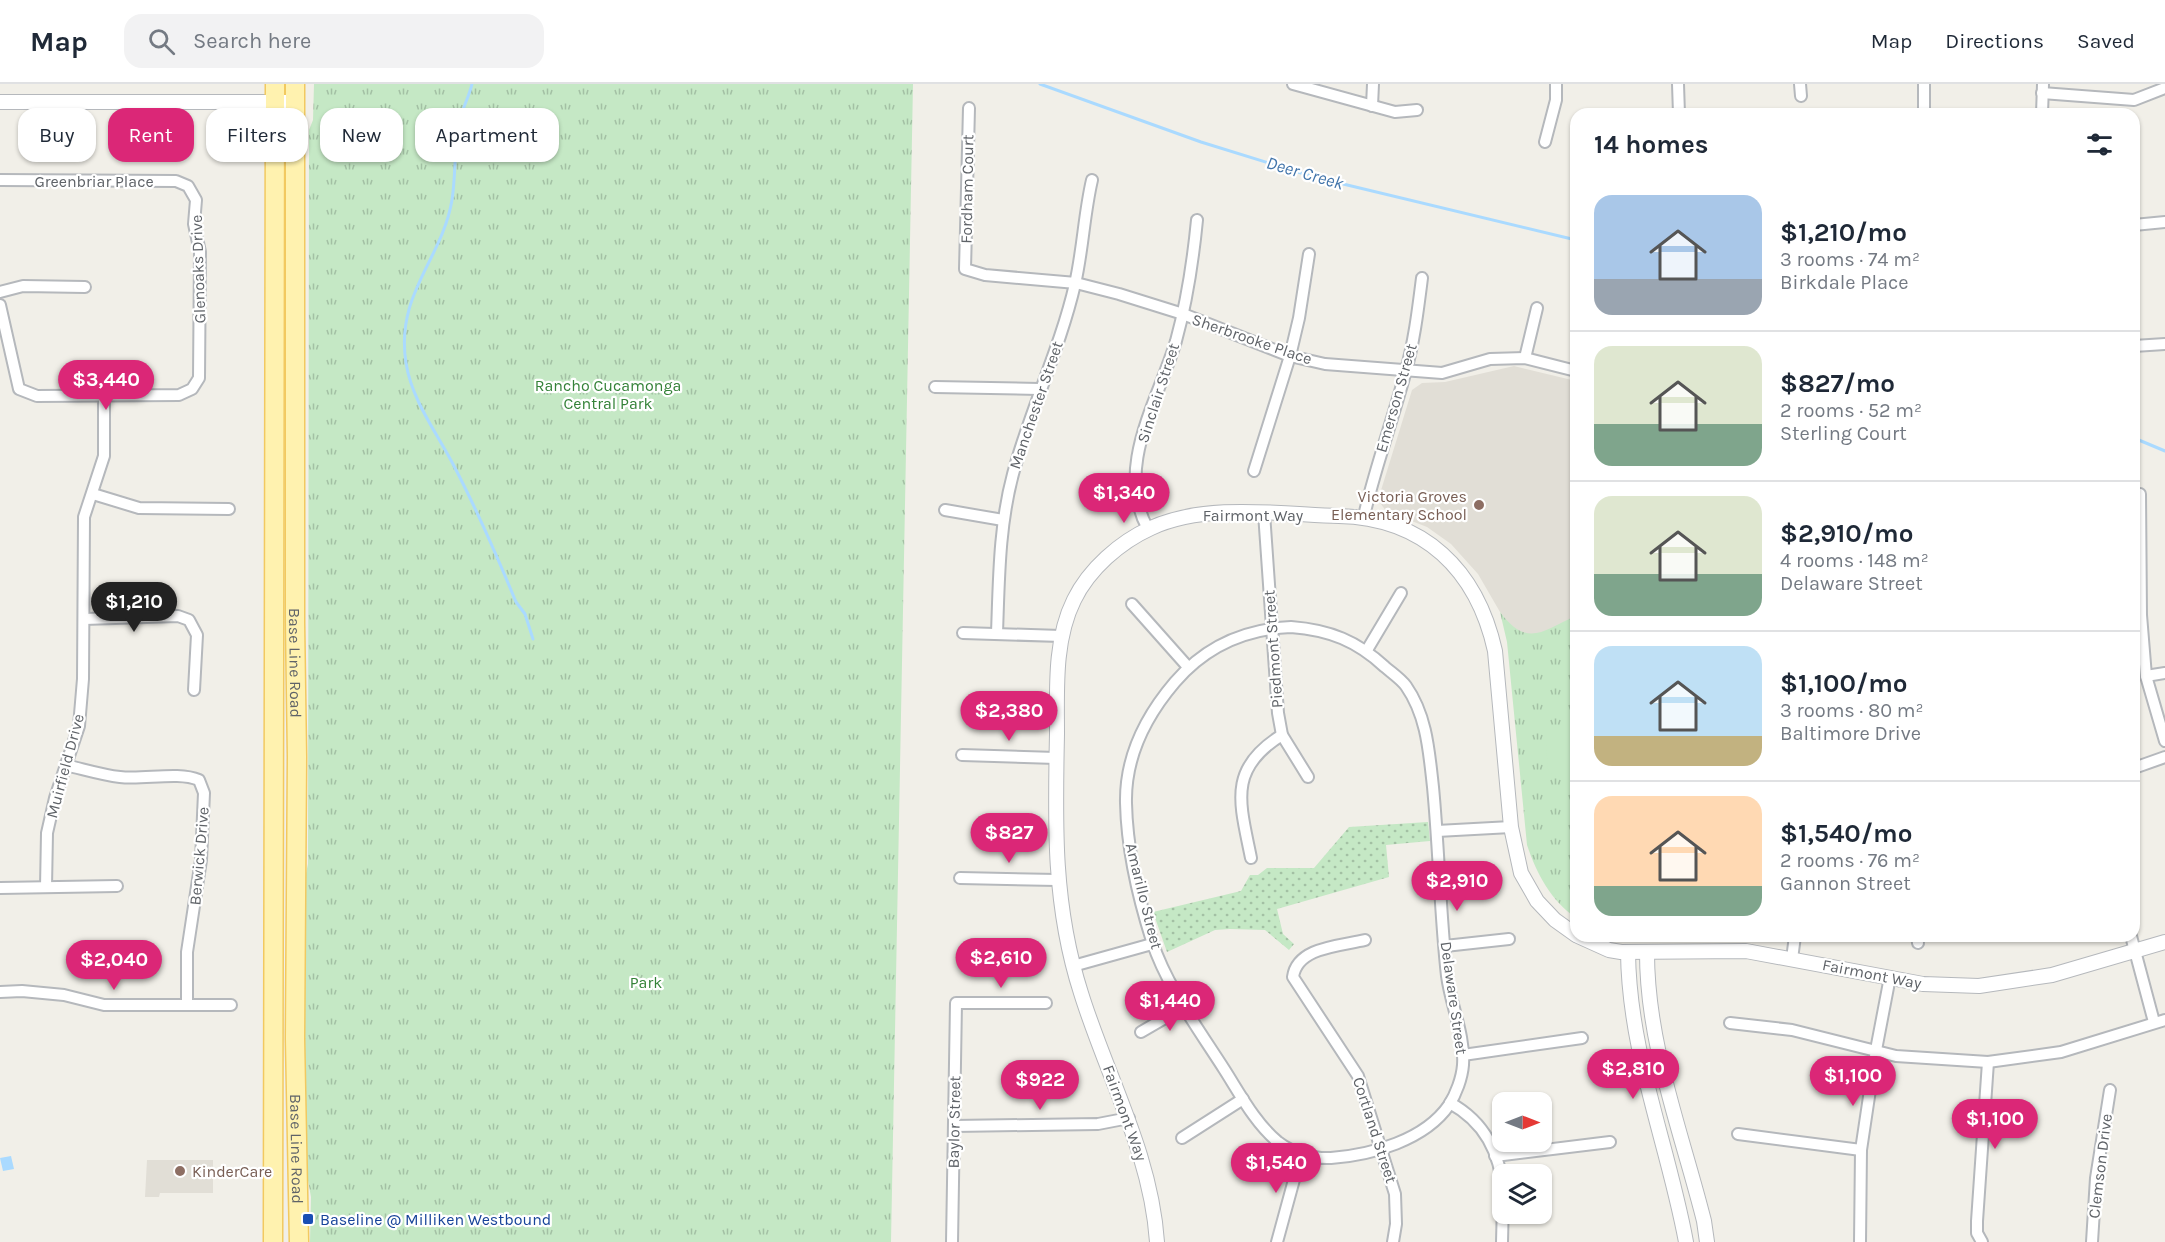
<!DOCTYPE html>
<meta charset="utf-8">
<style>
body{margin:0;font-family:Karla,sans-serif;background:#f2f2f3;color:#1f2937;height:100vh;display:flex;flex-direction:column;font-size:22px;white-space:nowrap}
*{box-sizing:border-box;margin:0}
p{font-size:20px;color:#747a83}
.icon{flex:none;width:33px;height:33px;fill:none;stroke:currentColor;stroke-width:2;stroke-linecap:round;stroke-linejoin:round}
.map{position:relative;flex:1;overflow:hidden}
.details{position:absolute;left:1570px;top:24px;width:570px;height:834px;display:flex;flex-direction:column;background:#fff;border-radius:18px;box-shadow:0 2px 4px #0004}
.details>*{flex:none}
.top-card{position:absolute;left:18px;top:24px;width:570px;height:54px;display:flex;gap:12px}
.needle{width:39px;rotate:90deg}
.tools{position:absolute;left:1492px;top:1008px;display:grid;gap:12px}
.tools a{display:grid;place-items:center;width:60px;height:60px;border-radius:12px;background:#fff;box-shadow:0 2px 4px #0004;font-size:30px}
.price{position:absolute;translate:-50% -51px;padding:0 14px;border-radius:21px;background:#db2777;color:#fff;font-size:20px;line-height:39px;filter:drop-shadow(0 2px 3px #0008)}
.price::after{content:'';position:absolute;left:50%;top:36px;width:18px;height:14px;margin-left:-9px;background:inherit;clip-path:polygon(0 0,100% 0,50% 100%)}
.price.active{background:#222;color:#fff}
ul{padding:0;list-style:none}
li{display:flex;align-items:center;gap:18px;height:150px;padding:0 24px}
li+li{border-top:2px solid #e0e1e3}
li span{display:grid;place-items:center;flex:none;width:168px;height:120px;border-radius:18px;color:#555}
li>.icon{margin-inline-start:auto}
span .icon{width:72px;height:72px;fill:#fffc;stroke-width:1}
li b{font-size:26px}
h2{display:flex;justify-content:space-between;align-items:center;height:72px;padding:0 24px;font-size:26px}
.pill{padding:0 21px;border-radius:18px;background:#fff;box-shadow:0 2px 4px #0004;font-size:21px;line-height:54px}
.pill.active{background:#db2777;color:#fff}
header{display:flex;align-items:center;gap:36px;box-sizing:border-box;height:84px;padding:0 30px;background:#fff;border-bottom:2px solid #e0e1e3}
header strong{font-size:28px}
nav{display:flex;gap:33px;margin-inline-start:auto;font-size:21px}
.search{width:420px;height:54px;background:#f2f2f3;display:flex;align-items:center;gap:15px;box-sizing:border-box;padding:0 21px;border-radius:18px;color:#747a83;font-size:22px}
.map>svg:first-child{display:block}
.education{fill:#e1ded6}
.grass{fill:url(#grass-dots)}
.park{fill:url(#park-tufts)}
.pitch{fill:#c5e8c5}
.water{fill:#aadaff}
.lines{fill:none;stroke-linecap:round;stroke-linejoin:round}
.stream{stroke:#aadaff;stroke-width:3}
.minor-casing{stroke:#b5b8bc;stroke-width:14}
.tertiary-casing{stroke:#b5b8bc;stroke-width:16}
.primary-casing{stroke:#f2c960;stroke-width:21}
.minor{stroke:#fff;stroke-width:10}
.tertiary{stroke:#fff;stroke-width:14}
.primary{stroke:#fff2af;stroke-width:18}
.education-dot{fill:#8d6e63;stroke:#fff;stroke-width:2}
.transit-dot{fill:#1a4fb4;stroke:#fff;stroke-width:2}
.labels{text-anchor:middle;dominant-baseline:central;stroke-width:4.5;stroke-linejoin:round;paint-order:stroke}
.street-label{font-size:16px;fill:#5f6368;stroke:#fff}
.park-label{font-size:16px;fill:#348238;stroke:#fff}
.education-label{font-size:16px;fill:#785e54;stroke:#fff;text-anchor:end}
.transit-label{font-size:16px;fill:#164399;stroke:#fff;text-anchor:start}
.water-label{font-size:18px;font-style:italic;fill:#4174aa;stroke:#fff}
</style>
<header>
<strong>Map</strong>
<div class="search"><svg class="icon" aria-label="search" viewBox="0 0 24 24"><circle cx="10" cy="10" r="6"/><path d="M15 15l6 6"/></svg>Search here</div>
<nav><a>Map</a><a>Directions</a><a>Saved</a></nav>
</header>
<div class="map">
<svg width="2165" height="1158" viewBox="0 0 2165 1158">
<defs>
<pattern id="grass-dots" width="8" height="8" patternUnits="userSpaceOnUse" patternTransform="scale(1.5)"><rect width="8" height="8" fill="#c5e8c5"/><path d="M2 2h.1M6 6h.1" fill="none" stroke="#a3c0a4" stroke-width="1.8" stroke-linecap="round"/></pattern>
<pattern id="park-tufts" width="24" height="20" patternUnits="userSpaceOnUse" patternTransform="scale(1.5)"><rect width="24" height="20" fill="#c5e8c5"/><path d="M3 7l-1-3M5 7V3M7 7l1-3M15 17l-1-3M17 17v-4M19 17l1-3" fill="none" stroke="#a3c0a4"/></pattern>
</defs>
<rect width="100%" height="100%" fill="#f1efe8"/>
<g class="education">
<path d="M1514,282L1576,297V532L1549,547L1536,550H1524L1512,543L1500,528L1478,490L1451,460L1427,443L1386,427L1378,416L1412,306L1422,299L1445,298Z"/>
<path d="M147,1076H213V1109H160L159,1113H145Z"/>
</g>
<path class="grass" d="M1428,738L1430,757L1386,761L1389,793L1277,825L1283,850L1294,860L1289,866L1265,846L1230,845L1215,846L1167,868L1153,828L1241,807L1250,791H1258L1267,784H1314L1349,743Z"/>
<g class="park">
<path d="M314,0H913L891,1158H310L311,1113L307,1091L303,999L304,799L308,780L309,46L313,36Z"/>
<path d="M1500,528C1528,565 1543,546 1576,532V834C1551,816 1537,791 1527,761L1507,558Z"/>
</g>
<path class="pitch" d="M1566,649L1576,651V692L1554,693L1548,685L1546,659Z"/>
<path class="water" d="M11,1072L14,1085L3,1087L0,1074Z"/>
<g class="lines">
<g class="stream">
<path d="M472,0C469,13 462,25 459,39C454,64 456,90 452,116C442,176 395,210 406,279C412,317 437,349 454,382C477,426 497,472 516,518L525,530L533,555"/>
<path d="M1040,0L1201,58L1314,93L1576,156"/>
<path d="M2134,354L2165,367"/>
</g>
<g class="minor-casing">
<g id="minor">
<path d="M1293,0L1395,28L1417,26"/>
<path d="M1678,0L1679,30"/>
<path d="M1800,0L1801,12"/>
<path d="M1924,0V30"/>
<path d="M2042,9L2134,16L2165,4"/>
<path d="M1372,22L1373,0"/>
<path d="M969,24L965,185L985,191L1076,199L1119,210L1183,230L1290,272L1325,280L1442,289L1490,275L1525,274L1576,287"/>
<path d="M2042,30L2043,0"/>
<path d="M1545,58L1556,16V0"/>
<path d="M0,96L176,97L188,102L196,116L194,140L200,168L199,294L192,305L179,311L37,312L19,305L0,221"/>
<path d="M2134,141L2165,138"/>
<path d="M0,208L23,202L85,203"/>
<path d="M2134,262L2165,260"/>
<path d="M1525,274L1537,224"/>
<path d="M935,303L1039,305"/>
<path d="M1254,387L1290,272L1299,234L1309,170"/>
<path d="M93,410L139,424L229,425"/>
<path d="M2140,410L2141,531L2146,592L2165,657"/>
<path d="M945,426L1003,436"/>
<path d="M1264,429L1278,629L1282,651L1308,693"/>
<path d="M1364,432C1375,384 1392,338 1405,290C1414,259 1418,226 1422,194"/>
<path d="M1148,445C1114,384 1158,317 1176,257C1187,217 1193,177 1197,136"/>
<path d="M1132,520L1188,583"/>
<path d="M84,535L178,532L189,536L197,551L194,606"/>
<path d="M1291,543C1330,546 1357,557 1385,583C1392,589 1401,595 1406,602C1427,632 1429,668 1433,703C1439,766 1440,829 1447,892C1451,922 1465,951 1463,981C1462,994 1456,1010 1449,1021C1425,1056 1372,1071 1331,1074C1314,1075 1292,1069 1278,1058C1255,1039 1240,1010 1224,985C1199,946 1166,901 1152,857C1138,813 1127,765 1126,719C1125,673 1146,632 1175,598C1206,562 1244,545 1291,543Z"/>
<path d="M963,549L1061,552"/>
<path d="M997,549C999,495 999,442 1013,390C1030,326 1060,265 1075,200C1083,165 1084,130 1092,96"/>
<path d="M1367,566L1401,509"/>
<path d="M2146,592L2165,589"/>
<path d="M962,671L1056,674"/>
<path d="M65,681C83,685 102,691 120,693C144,696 178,687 199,696L204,709L201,776L187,868V921"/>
<path d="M2134,684L2165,673"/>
<path d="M1437,747L1511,743"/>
<path d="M1251,774C1240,719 1227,685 1282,651"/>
<path d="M960,794L1057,796"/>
<path d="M46,803L47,749L55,714L79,642L83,595L84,433L104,372V313"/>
<path d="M0,804L117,802"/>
<path d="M1917,852L1918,859"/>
<path d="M2131,852L2154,938"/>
<path d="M1365,856C1340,862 1297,863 1293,893L1358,992L1395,1110L1396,1140L1393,1158"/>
<path d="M1445,862L1509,855"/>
<path d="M1792,875L1795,852"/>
<path d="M1073,882L1152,860"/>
<path d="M0,908L22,907L64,911L104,921H231"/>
<path d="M1730,939L1792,946L1896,972L1988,978L2061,968L2165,936"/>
<path d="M1141,948L1184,923"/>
<path d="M1463,971L1582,954"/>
<path d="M1450,1019C1485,1038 1501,1071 1503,1109"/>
<path d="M954,1042L1098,1040L1129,1034"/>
<path d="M1738,1050L1861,1066"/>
<path d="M1182,1054L1243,1015"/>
<path d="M1495,1072L1610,1058"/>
<path d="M952,1158L956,919H1046"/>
<path d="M1277,1158L1301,1070"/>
<path d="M1502,1158L1503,1118"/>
<path d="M1860,1158L1861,1066L1876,966L1890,893"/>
<path d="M1982,1158L1977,1149V1137L1988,978"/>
<path d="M2092,1158L2096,1094L2110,1006"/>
</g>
</g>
<g class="tertiary-casing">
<g id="tertiary">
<path d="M0,18H295"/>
<path d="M1578,852L1609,866L1621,868L1746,867L1923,900L1979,902L2052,891L2165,858"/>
<path d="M1628,868C1629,969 1668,1060 1686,1158"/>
<path d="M1647,869C1647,961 1682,1049 1704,1137L1707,1158"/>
<path d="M1157,1158C1151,1069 1107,993 1081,909C1053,822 1055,740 1057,650C1057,606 1054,556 1074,516C1089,485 1120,458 1151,444C1205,419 1279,430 1339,432C1424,434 1477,486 1495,567L1511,743L1521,789L1537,817L1555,836L1576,851"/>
</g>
</g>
<g class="primary-casing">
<g id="primary">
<path id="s1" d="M295,0V538L297,673L295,955L299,1158"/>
<path d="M273,1158L275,0"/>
</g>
</g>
<use href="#minor" class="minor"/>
<use href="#tertiary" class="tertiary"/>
<use href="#primary" class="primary"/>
</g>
<g class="education-dot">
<circle cx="1479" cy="421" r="6"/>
<circle cx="180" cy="1087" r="6"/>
</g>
<rect class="transit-dot" x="302" y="1129" width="12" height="12" rx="3"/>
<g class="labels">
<g class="street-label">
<text x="94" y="97">Greenbriar Place</text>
<text transform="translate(967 105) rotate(-89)">Fordham Court</text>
<text transform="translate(198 185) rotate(-92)">Glenoaks Drive</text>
<text transform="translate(1252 255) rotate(19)">Sherbrooke Place</text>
<text transform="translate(1158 309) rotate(-72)">Sinclair Street</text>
<text transform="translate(1396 314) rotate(-74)">Emerson Street</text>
<text transform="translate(1036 321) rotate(-71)">Manchester Street</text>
<text x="1253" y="431">Fairmont Way</text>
<text transform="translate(1273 565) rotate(-94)">Piedmont Street</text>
<text stroke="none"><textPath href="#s1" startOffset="579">Base Line Road</textPath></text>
<text transform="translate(65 682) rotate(-75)">Muirfield Drive</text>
<text transform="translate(199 772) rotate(-85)">Berwick Drive</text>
<text transform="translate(1144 812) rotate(76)">Amarillo Street</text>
<text transform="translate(1872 890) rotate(11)">Fairmont Way</text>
<text transform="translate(1454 914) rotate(82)">Delaware Street</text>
<text transform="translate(1125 1029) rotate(70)">Fairmont Way</text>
<text transform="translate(954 1038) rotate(-89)">Baylor Street</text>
<text transform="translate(1375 1046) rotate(72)">Cortland Street</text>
<text stroke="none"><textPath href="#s1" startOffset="1065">Base Line Road</textPath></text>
<text transform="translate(2100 1082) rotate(-83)">Clemson Drive</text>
</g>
<g class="park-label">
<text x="608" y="301">Rancho Cucamonga<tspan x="608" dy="18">Central Park</tspan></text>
<text x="646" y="898">Park</text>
</g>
<g class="education-label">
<text x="1467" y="412">Victoria Groves<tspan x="1467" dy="18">Elementary School</tspan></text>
<text x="192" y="1087" text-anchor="start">KinderCare</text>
</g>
<g class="transit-label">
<text x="320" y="1135">Baseline @ Milliken Westbound</text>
</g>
<g class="water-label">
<text transform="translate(1305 89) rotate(16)">Deer Creek</text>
</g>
</g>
</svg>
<div class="tools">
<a><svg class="needle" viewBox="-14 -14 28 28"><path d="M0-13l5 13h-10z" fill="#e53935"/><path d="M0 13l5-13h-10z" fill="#747a83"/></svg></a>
<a><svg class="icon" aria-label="layers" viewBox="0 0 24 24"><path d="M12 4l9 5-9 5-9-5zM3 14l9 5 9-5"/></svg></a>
</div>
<b class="price" style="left:106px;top:327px">$3,440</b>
<b class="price" style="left:1124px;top:440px">$1,340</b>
<b class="price active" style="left:134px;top:549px">$1,210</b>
<b class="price" style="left:1009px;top:658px">$2,380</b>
<b class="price" style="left:1009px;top:780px">$827</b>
<b class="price" style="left:1457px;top:828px">$2,910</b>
<b class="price" style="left:1001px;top:905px">$2,610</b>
<b class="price" style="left:114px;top:907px">$2,040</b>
<b class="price" style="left:1170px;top:948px">$1,440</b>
<b class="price" style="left:1633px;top:1016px">$2,810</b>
<b class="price" style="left:1853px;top:1023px">$1,100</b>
<b class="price" style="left:1040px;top:1027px">$922</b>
<b class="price" style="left:1995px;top:1066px">$1,100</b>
<b class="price" style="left:1276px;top:1110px">$1,540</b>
<div class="top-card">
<a class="pill">Buy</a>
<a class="pill active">Rent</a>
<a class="pill">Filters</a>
<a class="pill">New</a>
<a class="pill">Apartment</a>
</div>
<section class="details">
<h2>14 homes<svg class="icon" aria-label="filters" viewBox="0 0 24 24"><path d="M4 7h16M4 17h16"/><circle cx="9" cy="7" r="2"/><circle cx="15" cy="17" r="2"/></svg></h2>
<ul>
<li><span style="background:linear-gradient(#a9c7e8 70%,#9aa5b1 0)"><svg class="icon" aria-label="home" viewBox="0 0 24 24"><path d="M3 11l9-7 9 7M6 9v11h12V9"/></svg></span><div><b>$1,210/mo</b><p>3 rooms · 74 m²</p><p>Birkdale Place</p></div></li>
<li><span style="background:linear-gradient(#dfe7d0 65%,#7fa58c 0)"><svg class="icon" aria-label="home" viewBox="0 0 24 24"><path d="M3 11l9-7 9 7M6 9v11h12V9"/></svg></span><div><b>$827/mo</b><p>2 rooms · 52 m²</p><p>Sterling Court</p></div></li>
<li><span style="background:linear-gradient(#dfe7d0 65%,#7fa58c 0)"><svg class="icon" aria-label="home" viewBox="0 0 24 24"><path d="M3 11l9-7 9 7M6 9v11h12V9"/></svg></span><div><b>$2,910/mo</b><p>4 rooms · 148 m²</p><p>Delaware Street</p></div></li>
<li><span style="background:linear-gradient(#bfe0f5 75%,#c2b280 0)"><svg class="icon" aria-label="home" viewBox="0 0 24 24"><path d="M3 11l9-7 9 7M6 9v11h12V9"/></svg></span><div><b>$1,100/mo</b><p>3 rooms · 80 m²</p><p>Baltimore Drive</p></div></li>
<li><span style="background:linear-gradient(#ffd9b3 75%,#7fa58c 0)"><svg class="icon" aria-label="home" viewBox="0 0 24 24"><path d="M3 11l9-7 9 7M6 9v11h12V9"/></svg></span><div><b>$1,540/mo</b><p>2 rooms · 76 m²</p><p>Gannon Street</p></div></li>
</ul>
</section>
</div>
